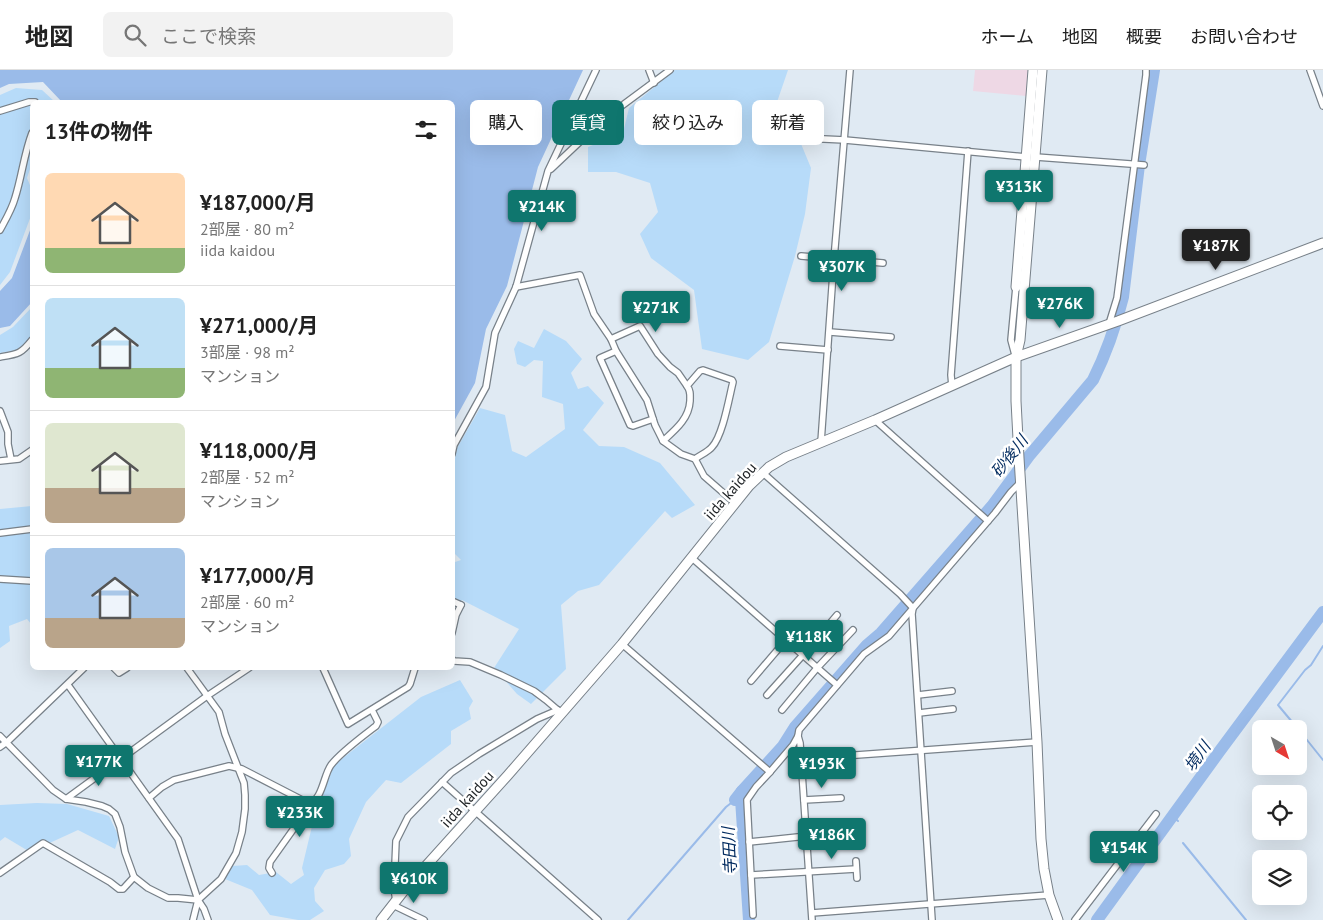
<!DOCTYPE html>
<html lang="ja">
<meta charset="utf-8">
<style>
body{margin:0;font-family:"PT Sans","Noto Sans JP",sans-serif;background:#f2f2f2;color:#222;height:100vh;display:flex;flex-direction:column;font-size:19px;white-space:nowrap}
*{box-sizing:border-box;margin:0}
p{font-size:16px;color:#767676}
.icon{flex:none;width:28px;height:28px;fill:none;stroke:currentColor;stroke-width:2;stroke-linecap:round;stroke-linejoin:round}
.map{position:relative;flex:1;overflow:hidden}
.details{position:absolute;left:30px;top:30px;width:425px;height:570px;display:flex;flex-direction:column;background:#fff;border-radius:8px;box-shadow:0 5px 20px #0002}
.details>*{flex:none}
.guide{position:absolute;left:470px;top:30px;width:475px;height:45px;display:flex;gap:10px}
.needle{width:32px;rotate:141deg}
.buttons{position:absolute;left:1252px;top:650px;display:grid;gap:10px}
.buttons a{display:grid;place-items:center;width:55px;height:55px;border-radius:8px;background:#fff;box-shadow:0 5px 20px #0002;font-size:25px}
.price{position:absolute;translate:-50% -42px;padding:0 11px;border-radius:5px;background:#0f766e;color:#fff;font-size:16px;line-height:32px;filter:drop-shadow(0 1px 2px #0008)}
.price::after{content:'';position:absolute;left:50%;top:30px;width:15px;height:11px;margin-left:-8px;background:inherit;clip-path:polygon(0 0,100% 0,50% 100%)}
.price.current{background:#222;color:#fff}
ul{padding:0;list-style:none}
li{display:flex;align-items:center;gap:15px;height:125px;padding:0 15px}
li+li{border-top:1px solid #e0e0e0}
li span{display:grid;place-items:center;flex:none;width:140px;height:100px;border-radius:8px;color:#555}
li>.icon{margin-inline-start:auto}
span .icon{width:60px;height:60px;fill:#fffc;stroke-width:1}
li b{font-size:21px}
h2{display:flex;justify-content:space-between;align-items:center;height:60px;padding:0 15px;font-size:21px}
.tag{padding:0 18px;border-radius:8px;background:#fff;box-shadow:0 5px 20px #0002;font-size:18px;line-height:45px}
.tag.current{background:#0f766e;color:#fff}
header{display:flex;align-items:center;gap:30px;box-sizing:border-box;height:70px;padding:0 25px;background:#fff;border-bottom:1px solid #e0e0e0}
header strong{font-size:24px}
nav{display:flex;gap:28px;margin-inline-start:auto;font-size:18px}
.search{width:350px;height:45px;background:#f2f2f2;display:flex;align-items:center;gap:12px;box-sizing:border-box;padding:0 18px;border-radius:8px;color:#767676;font-size:19px}
.map>svg:first-child{display:block}
.commercial{fill:#eed8e5}
.green{fill:#b7dbf9}
.water{fill:#9abbe9}
.lines{fill:none;stroke-linecap:round;stroke-linejoin:round}
.stream{stroke:#9abbe9;stroke-width:2}
.river{stroke:#9abbe9;stroke-width:12}
.street-casing{stroke:#788189;stroke-width:8}
.secondary-casing{stroke:#788189;stroke-width:11}
.street{stroke:#fff;stroke-width:5.5}
.secondary{stroke:#fff;stroke-width:9}
.labels{text-anchor:middle;dominant-baseline:central;stroke-width:5;stroke-linejoin:round;paint-order:stroke}
.street-label{font-size:15px;fill:#222629;stroke:#fff}
.water-label{font-size:16px;font-style:italic;fill:#002a5f;stroke:#fff}
</style>
<header>
<strong>地図</strong>
<div class="search"><svg class="icon" aria-label="search" viewBox="0 0 24 24"><circle cx="10" cy="10" r="6"/><path d="M15 15l6 6"/></svg>ここで検索</div>
<nav><a>ホーム</a><a>地図</a><a>概要</a><a>お問い合わせ</a></nav>
</header>
<div class="map">
<svg width="1323" height="850" viewBox="0 0 1323 850">
<rect width="100%" height="100%" fill="#e0eaf3"/>
<path class="commercial" d="M975,0H1028L1026,26L973,21Z"/>
<g class="green">
<path d="M675,0H788L776,35L792,52L811,98L805,144L795,186L769,272L748,290L702,279L694,220L651,188L640,164L658,142L650,113L616,102H588V77L623,63L629,38Z"/>
<path d="M16,18L42,20L55,32H32V93L27,108L32,120V143L10,202L0,215V25Z"/>
<path d="M32,237V256L30,260L32,267L17,280L0,283V265L13,257Z"/>
<path d="M544,259L566,271L582,289L571,303L578,319L588,316L604,333L583,360L599,376L624,377L660,393L695,435L672,448L665,441L599,515L578,521L561,535L566,599L531,634L517,624L494,598L519,559L462,530L453,538L452,493L461,490L453,482V399L457,378L480,338L505,345L512,381L526,387L565,359L563,334L542,327L543,291L534,290L525,297L517,294L514,279L518,271L534,278Z"/>
<path d="M32,436V555L27,549L9,556L10,571L0,578V439Z"/>
<path d="M460,610L473,631L469,638L471,649L451,661V674L401,713L386,710L366,732L349,769L351,786L344,794L325,800L314,818L315,831L324,841L310,850H298L270,845L252,820L225,809L232,796L247,795L259,805L276,802L291,814L304,805L302,798L313,752L334,695L421,627Z"/>
<path d="M37,733L67,734L109,746L119,767L115,779L78,760L30,782L5,767L0,771V735Z"/>
</g>
<g class="water">
<path d="M0,0H583L538,97L507,216L486,259L475,313L453,353L452,32H60L61,31L43,12L9,14L0,18Z"/>
<path d="M32,155V232L10,256L0,258V221L12,208Z"/>
</g>
<g class="lines">
<g class="stream">
<path d="M1298,659L1278,635L1305,600L1311,595L1323,576"/>
<path d="M1299,660L1323,690"/>
<path d="M1172,746L1178,751"/>
<path d="M1183,773L1246,850"/>
<path d="M628,850L726,737L735,730"/>
</g>
<g class="river">
<path d="M742,721L783,676L795,657L867,575L881,563L992,436L1029,386L1093,310C1106,284 1116,255 1123,227L1139,95L1154,0"/>
<path d="M735,730L742,721L741,729L749,850"/>
<path d="M1097,850L1219,682L1323,542"/>
</g>
<g class="street-casing">
<g id="street">
<path d="M649,0L654,13"/>
<path d="M1310,0L1323,36"/>
<path d="M0,41L29,32H35"/>
<path d="M803,68L845,70L1026,87"/>
<path d="M1036,87L1144,95"/>
<path d="M551,99L604,49L670,0"/>
<path d="M0,160C6,149 12,139 15,128C22,106 24,84 32,63"/>
<path d="M801,186L883,193"/>
<path d="M516,217L580,205L594,244L611,269L616,281L647,330L655,355L663,371L681,384L695,389L704,406L735,433"/>
<path d="M1109,254L1117,228L1146,5V0"/>
<path d="M830,262L891,267"/>
<path d="M611,269L640,256L658,284L670,297L678,303L687,316"/>
<path d="M780,276L828,280"/>
<path d="M616,281L600,288L630,355L633,356L653,349"/>
<path d="M1015,285L1011,270L1016,217"/>
<path d="M0,287C18,284 21,284 32,270"/>
<path d="M952,316L951,305L968,81"/>
<path d="M0,341L8,362V374L11,389"/>
<path d="M875,350L988,451"/>
<path d="M663,371C675,360 689,349 690,331C690,325 691,321 687,316L700,301L703,300L732,310L733,312C729,328 723,365 712,377C708,382 700,385 695,389"/>
<path d="M821,372L834,189L850,0"/>
<path d="M452,384L454,375L486,317L495,263L516,217L548,101L596,0"/>
<path d="M0,391L19,389L32,380"/>
<path d="M763,403L900,524L913,538L912,544L932,850"/>
<path d="M0,463L32,459"/>
<path d="M692,488L837,615"/>
<path d="M0,509L32,511"/>
<path d="M452,531L461,535"/>
<path d="M452,563L456,545L461,535"/>
<path d="M622,574L770,702L793,675L798,666L800,673L812,850"/>
<path d="M452,589L454,591L470,592L501,605L534,621L546,630L560,642"/>
<path d="M114,598L119,603L127,598"/>
<path d="M187,598L219,642L225,664L244,713L245,725V739L242,762L236,783L221,809L198,830L193,850"/>
<path d="M323,598L348,654L408,617L410,614L415,598"/>
<path d="M751,611L786,570"/>
<path d="M68,615L178,769L198,830L204,839L208,850"/>
<path d="M767,625L803,585L837,545"/>
<path d="M918,625L952,621"/>
<path d="M782,640L817,598L853,560"/>
<path d="M919,643L953,639"/>
<path d="M0,666L53,720L66,729L86,732L102,736L109,739L115,744L120,757L125,782L134,807L148,818L168,828H178L198,830"/>
<path d="M798,666L799,660L864,584L889,566L995,443L1011,422L1021,412"/>
<path d="M0,677L7,672L84,598"/>
<path d="M801,689L1037,672"/>
<path d="M442,712L598,850"/>
<path d="M149,728L162,717L174,710L229,696L242,699L306,732L308,734C323,730 323,706 331,695C341,682 363,666 376,656L378,652L372,640"/>
<path d="M66,729L207,626L249,598"/>
<path d="M804,730L841,728"/>
<path d="M749,772L807,766L852,764"/>
<path d="M856,791L857,808"/>
<path d="M0,803L43,773L110,812L119,819H123L134,807"/>
<path d="M272,803L269,798L270,792L307,740L308,734"/>
<path d="M751,805L856,799"/>
<path d="M396,831L394,818L396,771L408,747L451,703L479,684L537,649L558,640"/>
<path d="M393,834L397,837L424,850"/>
<path d="M812,843L1049,825"/>
<path d="M753,845L747,730L756,717L770,702"/>
<path d="M1075,850L1156,744"/>
</g>
</g>
<g class="secondary-casing">
<g id="secondary">
<path d="M1042,0L1020,270L1016,287V331L1019,388L1037,672L1041,769L1044,799L1049,825L1058,850"/>
<path d="M1016,217L1033,0"/>
<path d="M381,850L406,818L508,705L622,574L749,416L769,397L786,387L875,350L1016,287L1118,251L1323,173"/>
</g>
</g>
<use href="#street" class="street"/>
<use href="#secondary" class="secondary"/>
</g>
<g class="labels">
<g class="street-label">
<text transform="translate(730 421) rotate(-49)">iida kaidou</text>
<text transform="translate(467 729) rotate(-48)">iida kaidou</text>
</g>
<g class="water-label">
<text transform="translate(1009 386) rotate(-52)">砂後川</text>
<text transform="translate(1197 686) rotate(-54)">境川</text>
<text transform="translate(729 781) rotate(-93)">寺田川</text>
</g>
</g>
</svg>
<div class="buttons">
<a><svg class="needle" viewBox="-14 -14 28 28"><path d="M0-13l5 13h-10z" fill="#e53935"/><path d="M0 13l5-13h-10z" fill="#767676"/></svg></a>
<a><svg class="icon" aria-label="locate" viewBox="0 0 24 24"><circle cx="12" cy="12" r="6"/><path d="M12 2v4M12 18v4M2 12h4M18 12h4"/></svg></a>
<a><svg class="icon" aria-label="layers" viewBox="0 0 24 24"><path d="M12 4l9 5-9 5-9-5zM3 14l9 5 9-5"/></svg></a>
</div>
<b class="price" style="left:1019px;top:142px">¥313K</b>
<b class="price" style="left:542px;top:162px">¥214K</b>
<b class="price current" style="left:1216px;top:201px">¥187K</b>
<b class="price" style="left:842px;top:222px">¥307K</b>
<b class="price" style="left:1060px;top:259px">¥276K</b>
<b class="price" style="left:656px;top:263px">¥271K</b>
<b class="price" style="left:809px;top:592px">¥118K</b>
<b class="price" style="left:99px;top:717px">¥177K</b>
<b class="price" style="left:822px;top:719px">¥193K</b>
<b class="price" style="left:300px;top:768px">¥233K</b>
<b class="price" style="left:832px;top:790px">¥186K</b>
<b class="price" style="left:1124px;top:803px">¥154K</b>
<b class="price" style="left:414px;top:834px">¥610K</b>
<div class="guide">
<a class="tag">購入</a>
<a class="tag current">賃貸</a>
<a class="tag">絞り込み</a>
<a class="tag">新着</a>
</div>
<section class="details">
<h2>13件の物件<svg class="icon" aria-label="filters" viewBox="0 0 24 24"><path d="M4 7h16M4 17h16"/><circle cx="9" cy="7" r="2"/><circle cx="15" cy="17" r="2"/></svg></h2>
<ul>
<li><span style="background:linear-gradient(#ffd9b3 75%,#8fb573 0)"><svg class="icon" aria-label="home" viewBox="0 0 24 24"><path d="M3 11l9-7 9 7M6 9v11h12V9"/></svg></span><div><b>¥187,000/月</b><p>2部屋 · 80 m²</p><p>iida kaidou</p></div></li>
<li><span style="background:linear-gradient(#bfe0f5 70%,#8fb573 0)"><svg class="icon" aria-label="home" viewBox="0 0 24 24"><path d="M3 11l9-7 9 7M6 9v11h12V9"/></svg></span><div><b>¥271,000/月</b><p>3部屋 · 98 m²</p><p>マンション</p></div></li>
<li><span style="background:linear-gradient(#dfe7d0 65%,#b9a48a 0)"><svg class="icon" aria-label="home" viewBox="0 0 24 24"><path d="M3 11l9-7 9 7M6 9v11h12V9"/></svg></span><div><b>¥118,000/月</b><p>2部屋 · 52 m²</p><p>マンション</p></div></li>
<li><span style="background:linear-gradient(#a9c7e8 70%,#b9a48a 0)"><svg class="icon" aria-label="home" viewBox="0 0 24 24"><path d="M3 11l9-7 9 7M6 9v11h12V9"/></svg></span><div><b>¥177,000/月</b><p>2部屋 · 60 m²</p><p>マンション</p></div></li>
</ul>
</section>
</div>
